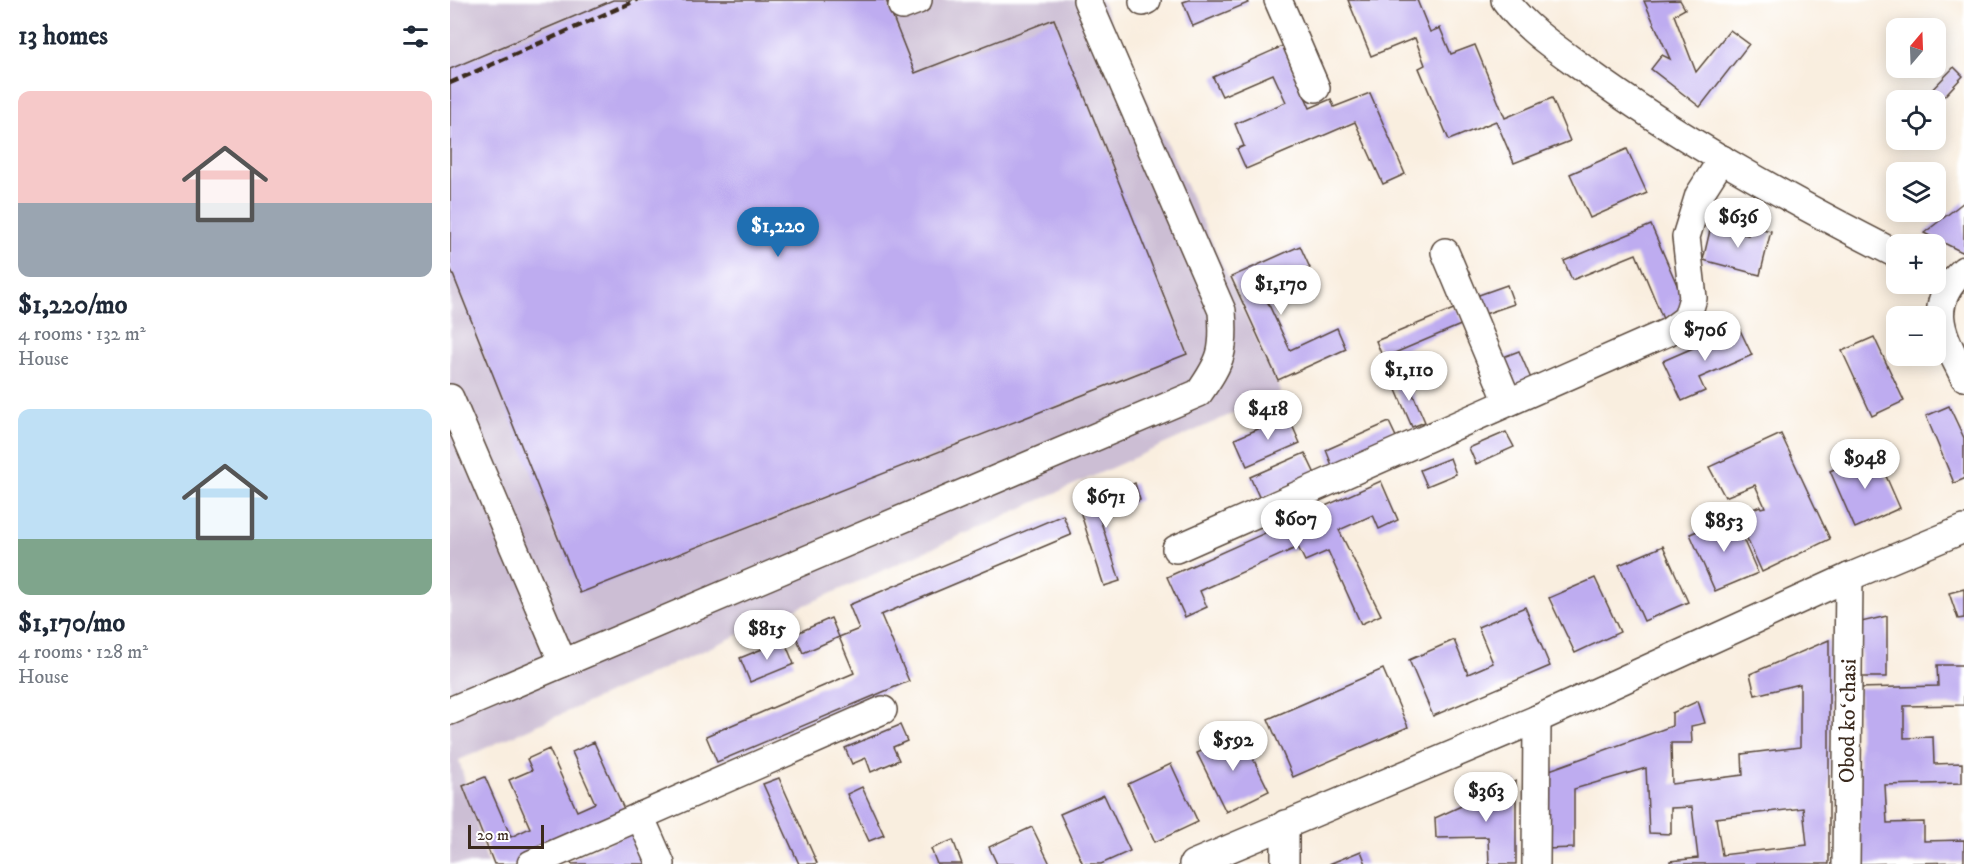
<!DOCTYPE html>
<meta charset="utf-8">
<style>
body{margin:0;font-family:"IM FELL DW Pica",serif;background:#f6f6f7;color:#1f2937;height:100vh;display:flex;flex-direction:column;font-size:22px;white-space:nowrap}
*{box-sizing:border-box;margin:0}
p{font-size:20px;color:#747a83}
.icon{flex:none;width:33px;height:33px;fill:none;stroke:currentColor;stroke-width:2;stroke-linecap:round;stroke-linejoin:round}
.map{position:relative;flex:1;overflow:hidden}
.drawer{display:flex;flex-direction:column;background:#fff;width:450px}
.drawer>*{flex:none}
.needle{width:39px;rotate:19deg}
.fabs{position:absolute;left:1436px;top:18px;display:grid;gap:12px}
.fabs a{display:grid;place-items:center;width:60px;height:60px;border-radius:12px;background:#fff;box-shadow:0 3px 15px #0003;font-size:30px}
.scale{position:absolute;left:18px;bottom:15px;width:76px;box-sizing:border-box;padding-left:6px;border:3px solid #3b2a1e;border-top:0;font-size:16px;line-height:21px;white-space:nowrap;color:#3b2a1e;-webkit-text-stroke:4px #fff;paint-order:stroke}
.price{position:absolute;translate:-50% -51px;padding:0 14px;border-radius:21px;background:#fff;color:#222;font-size:20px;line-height:39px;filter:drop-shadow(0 2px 3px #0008)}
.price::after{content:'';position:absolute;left:50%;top:36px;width:18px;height:14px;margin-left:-9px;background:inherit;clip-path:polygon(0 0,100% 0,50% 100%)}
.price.selected{background:#1f6fb2;color:#fff}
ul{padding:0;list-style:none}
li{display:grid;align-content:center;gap:12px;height:318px;padding:0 18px}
li span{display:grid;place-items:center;height:186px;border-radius:12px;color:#555}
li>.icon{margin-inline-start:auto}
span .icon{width:108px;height:108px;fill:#fffc;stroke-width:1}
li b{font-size:26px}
h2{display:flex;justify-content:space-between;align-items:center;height:72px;padding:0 18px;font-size:26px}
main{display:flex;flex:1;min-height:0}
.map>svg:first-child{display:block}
.industrial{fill:#ccbed4}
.building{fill:#beacf0;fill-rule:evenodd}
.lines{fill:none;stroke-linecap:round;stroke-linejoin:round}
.minor-casing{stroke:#58473b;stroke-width:30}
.minor{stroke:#fff;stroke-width:27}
.rail{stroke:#3b2a1e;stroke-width:4.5;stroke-dasharray:9 4.5;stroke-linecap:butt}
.labels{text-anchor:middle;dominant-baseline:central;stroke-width:6;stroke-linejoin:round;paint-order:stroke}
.street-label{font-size:22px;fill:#3b2a1e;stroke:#fff}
</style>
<main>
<section class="drawer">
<h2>13 homes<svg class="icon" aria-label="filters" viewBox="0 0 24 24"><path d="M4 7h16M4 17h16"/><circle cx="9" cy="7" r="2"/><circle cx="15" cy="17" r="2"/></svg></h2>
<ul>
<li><span style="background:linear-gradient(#f6c9c9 60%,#9aa5b1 0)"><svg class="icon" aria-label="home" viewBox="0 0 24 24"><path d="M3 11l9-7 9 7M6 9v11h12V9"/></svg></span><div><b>$1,220/mo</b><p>4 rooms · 132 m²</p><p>House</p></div></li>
<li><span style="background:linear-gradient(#bfe0f5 70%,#7fa58c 0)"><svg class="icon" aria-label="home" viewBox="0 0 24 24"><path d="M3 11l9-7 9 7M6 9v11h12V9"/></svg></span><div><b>$1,170/mo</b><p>4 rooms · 128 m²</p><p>House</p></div></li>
</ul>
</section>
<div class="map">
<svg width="1514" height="864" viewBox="0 0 1514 864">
<rect width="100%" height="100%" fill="#fff"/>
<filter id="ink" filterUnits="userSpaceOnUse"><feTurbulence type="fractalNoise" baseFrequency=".0167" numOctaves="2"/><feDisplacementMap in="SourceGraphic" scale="12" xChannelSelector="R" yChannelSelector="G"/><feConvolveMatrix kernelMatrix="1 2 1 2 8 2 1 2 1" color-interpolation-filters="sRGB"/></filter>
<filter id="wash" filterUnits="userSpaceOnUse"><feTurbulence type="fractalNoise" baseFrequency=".008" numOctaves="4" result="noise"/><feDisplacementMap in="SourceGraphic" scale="24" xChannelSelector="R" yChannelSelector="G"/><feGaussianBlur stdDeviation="1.35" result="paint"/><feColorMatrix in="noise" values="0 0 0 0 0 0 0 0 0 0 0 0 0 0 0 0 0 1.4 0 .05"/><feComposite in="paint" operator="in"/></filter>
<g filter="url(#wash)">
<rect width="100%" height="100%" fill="#f9eedf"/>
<path class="industrial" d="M0,0H651L831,392L9,760L38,864H0Z"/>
<g id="blocks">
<g class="building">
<path d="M163,0H436L465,73L604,19L737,354L130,593L0,267V69Z"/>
<path d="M739,0H796L798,3L743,26L733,2Z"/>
<path d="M898,0H967L980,32L990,28L1001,54L1025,45L1055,118L1102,98L1120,141L1064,163L1046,121L999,140L969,68L975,65L965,38L921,56Z"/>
<path d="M1230,0L1235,9L1224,15L1246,72L1280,30L1299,44L1250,107L1201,69L1212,55L1220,59L1194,1Z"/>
<path d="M833,46L860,108L881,99L884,107L920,93L955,174L933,184L905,122L796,169L787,149L794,146L785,124L836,102L823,74L772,96L763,77Z"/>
<path d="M1504,67L1513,76L1485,106V100H1472Z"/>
<path d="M1177,149L1197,193L1140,218L1120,174Z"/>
<path d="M1514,202V250L1512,252L1474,233Z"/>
<path d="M1201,225L1237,308L1213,319L1186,254L1122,280L1114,261Z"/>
<path d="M1261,226L1298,235L1300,226L1321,231L1310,275L1253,260Z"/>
<path d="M850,246L860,268L812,290L840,350L887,328L896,349L828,380L781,277Z"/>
<path d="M1057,285L1064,304L1032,315L1026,296Z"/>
<path d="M1006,308L1013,324L933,358L926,341Z"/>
<path d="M1289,328L1302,355L1249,378L1255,391L1232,401L1213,361Z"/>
<path d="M1424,337L1454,401L1422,416L1392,351Z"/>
<path d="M1069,351L1082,381L1061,390L1048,359Z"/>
<path d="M956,378L975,422L962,427L943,383Z"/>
<path d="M1499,406L1514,438V479L1504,483L1476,416Z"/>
<path d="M838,416L850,443L797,466L785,439Z"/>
<path d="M939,422L947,439L883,468L876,450Z"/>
<path d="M1056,432L1064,447L1026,464L1019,448Z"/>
<path d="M1331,434L1380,539L1312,572L1287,516L1310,506L1311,508L1315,507L1305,485L1275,497L1259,467Z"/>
<path d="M1425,451L1450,508L1405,528L1380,471Z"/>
<path d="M855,453L865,474L810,499L800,477Z"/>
<path d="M1000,458L1006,474L977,486L970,470Z"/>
<path d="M931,481L948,520L929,529L923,515L889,530L931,615L911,624L878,551L855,561L848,547L750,591L757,607L735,617L717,577Z"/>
<path d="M685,483L690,500L649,516L670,581L654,586L629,508Z"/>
<path d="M613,515L621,535L431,615L459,681L267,762L256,736L404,673L389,637L409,629L399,605Z"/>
<path d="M1283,516L1308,573L1265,591L1240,534Z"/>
<path d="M1213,546L1238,602L1194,621L1169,565Z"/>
<path d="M1145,578L1170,632L1125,653L1099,598Z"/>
<path d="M1514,589V618L1508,619L1499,593Z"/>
<path d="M1075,607L1100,666L983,716L959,660L1004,640L1018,674L1043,663L1028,627Z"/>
<path d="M1437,616V677H1411V622Z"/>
<path d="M381,618L389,637L353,653L345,634Z"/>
<path d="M334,640L344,664L300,682L290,658Z"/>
<path d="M1379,640V864H1220V861L1248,858L1242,807L1221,808V834L1199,833L1196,768L1124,789V848L1095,849L1094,772L1222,726V713L1248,701L1255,723L1241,726L1242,743H1221L1222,784L1293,775L1292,754L1350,747V684L1305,695L1300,674ZM1353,808L1357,845L1272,855L1266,818Z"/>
<path d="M1487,665H1514V705L1454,706V738L1483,737L1484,764L1512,763V783L1435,785L1437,823L1474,822V841L1514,840V862L1409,864V688L1488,686Z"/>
<path d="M933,669L958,727L843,777L818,719Z"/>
<path d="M450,725L457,741L443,747L449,760L421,772L416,758L402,764L395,748Z"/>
<path d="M790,732L819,791L776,812L747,753Z"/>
<path d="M144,742L178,818L67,864H44L13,786L35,777L61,837L80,828L59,780L82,770L77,759L99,749L127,811L145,803L122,752Z"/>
<path d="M721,764L748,822L705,842L678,784Z"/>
<path d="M329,778L367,863L364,864H349L313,784Z"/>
<path d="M1066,781V864H1039L1038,837L986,838L985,818Z"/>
<path d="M412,787L434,835L419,841L397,794Z"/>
<path d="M654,795L680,851L651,864H633L610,814Z"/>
<path d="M582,827L600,864H547L539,847Z"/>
<path d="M188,830L202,864H122L120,860Z"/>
<path d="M503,840L512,864H487L481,849Z"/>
<path d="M911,851L916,864H879Z"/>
</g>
</g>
</g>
<g filter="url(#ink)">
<use href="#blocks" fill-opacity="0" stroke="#58473b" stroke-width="1.5"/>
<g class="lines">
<g class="minor-casing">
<g id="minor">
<path d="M828,0L866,88"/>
<path d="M1055,0C1075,28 1107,49 1134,69C1231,140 1338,199 1446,254"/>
<path d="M693,2L697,0"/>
<path d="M452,6L468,0"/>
<path d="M995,252L1058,402"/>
<path d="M1514,270C1473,306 1494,336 1514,377"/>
<path d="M0,398L113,663"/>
<path d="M726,549L1218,332L1237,318L1243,298L1236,237L1249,195L1272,159"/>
<path d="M0,711L749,393C772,360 775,351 772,311L637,0"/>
<path d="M190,816L211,864"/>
<path d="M835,824V864"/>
<path d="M81,864L433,710"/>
<path d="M743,864L1087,719L1399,577L1514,529"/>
<path d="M1086,864L1087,719"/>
<path d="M1396,864L1399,577"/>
</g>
</g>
<use href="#minor" class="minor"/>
<path class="rail" d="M0,83L187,0"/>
</g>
</g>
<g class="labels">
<g class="street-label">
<text transform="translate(1398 721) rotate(-89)">Obod koʻchasi</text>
</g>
</g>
</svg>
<div class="fabs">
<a><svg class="needle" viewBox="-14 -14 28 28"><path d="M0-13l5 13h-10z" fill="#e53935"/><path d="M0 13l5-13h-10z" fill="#747a83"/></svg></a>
<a><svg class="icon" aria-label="locate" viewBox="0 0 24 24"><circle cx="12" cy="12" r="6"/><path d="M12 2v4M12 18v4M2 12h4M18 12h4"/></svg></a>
<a><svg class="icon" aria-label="layers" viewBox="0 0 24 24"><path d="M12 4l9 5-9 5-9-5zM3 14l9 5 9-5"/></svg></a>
<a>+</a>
<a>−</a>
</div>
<div class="scale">20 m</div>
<b class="price" style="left:1288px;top:249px">$636</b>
<b class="price selected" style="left:328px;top:258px">$1,220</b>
<b class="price" style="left:831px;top:316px">$1,170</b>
<b class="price" style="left:1255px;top:362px">$706</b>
<b class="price" style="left:959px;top:402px">$1,110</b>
<b class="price" style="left:818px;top:441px">$418</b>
<b class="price" style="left:1415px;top:490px">$948</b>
<b class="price" style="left:656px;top:529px">$671</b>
<b class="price" style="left:846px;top:551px">$607</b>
<b class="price" style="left:1274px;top:553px">$853</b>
<b class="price" style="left:317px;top:661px">$815</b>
<b class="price" style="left:783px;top:772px">$592</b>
<b class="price" style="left:1036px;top:823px">$363</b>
</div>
</main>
